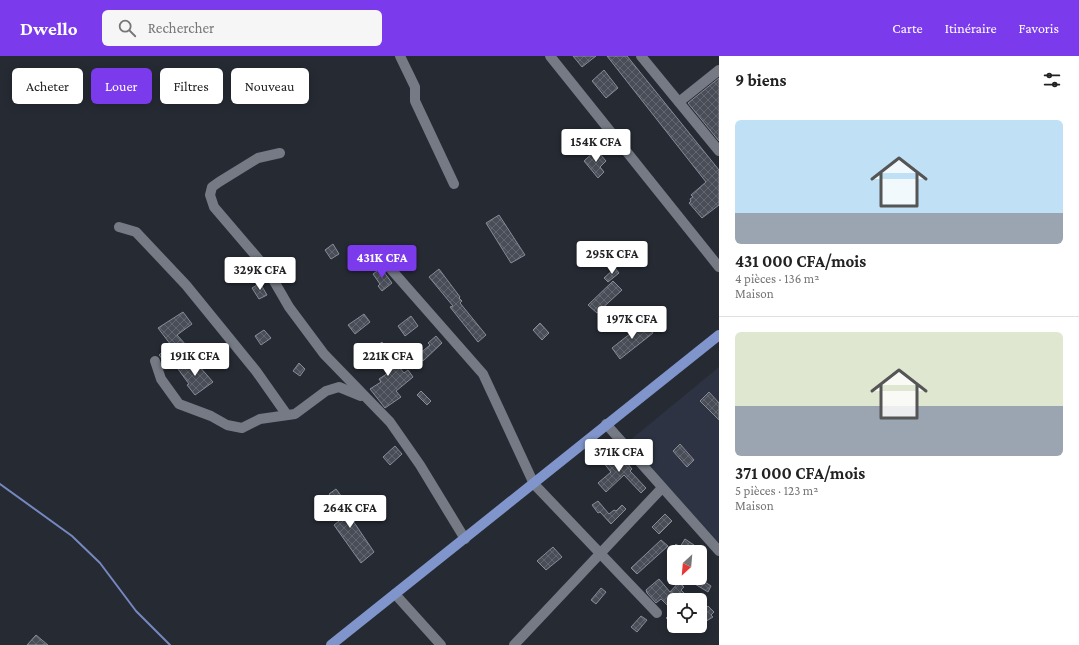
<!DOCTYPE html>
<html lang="fr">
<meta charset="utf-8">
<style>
body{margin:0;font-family:"Crimson Pro",serif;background:#f6f6f6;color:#222;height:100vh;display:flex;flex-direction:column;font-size:15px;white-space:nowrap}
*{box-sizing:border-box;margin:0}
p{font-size:13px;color:#767676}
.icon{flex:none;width:22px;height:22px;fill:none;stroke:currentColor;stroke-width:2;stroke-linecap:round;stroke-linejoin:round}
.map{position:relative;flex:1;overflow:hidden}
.panel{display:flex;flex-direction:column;background:#fff;width:360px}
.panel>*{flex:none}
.top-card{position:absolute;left:12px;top:12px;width:380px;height:36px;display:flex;gap:8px}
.needle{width:26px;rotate:206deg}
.buttons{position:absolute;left:667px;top:489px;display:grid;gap:8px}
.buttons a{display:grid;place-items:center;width:40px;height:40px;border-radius:6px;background:#fff;box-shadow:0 2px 10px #0003;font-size:20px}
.price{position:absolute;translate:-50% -34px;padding:0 9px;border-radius:4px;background:#fff;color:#222;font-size:13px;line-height:26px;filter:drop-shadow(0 1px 2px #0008)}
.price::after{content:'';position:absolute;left:50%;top:24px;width:12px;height:9px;margin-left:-6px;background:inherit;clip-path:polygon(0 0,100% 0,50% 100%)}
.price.on{background:#7c3aed;color:#fff}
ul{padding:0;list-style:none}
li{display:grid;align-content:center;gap:8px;height:212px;padding:0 16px}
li+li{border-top:1px solid #e0e0e0}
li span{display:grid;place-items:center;height:124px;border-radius:6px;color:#555}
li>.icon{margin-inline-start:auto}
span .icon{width:72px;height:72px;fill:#fffc;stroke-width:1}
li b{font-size:17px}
h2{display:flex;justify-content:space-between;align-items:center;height:48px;padding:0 16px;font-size:17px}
.tag{padding:0 14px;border-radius:6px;background:#fff;box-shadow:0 2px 10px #0003;font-size:14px;line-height:36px}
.tag.on{background:#7c3aed;color:#fff}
header{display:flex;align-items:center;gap:24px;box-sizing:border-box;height:56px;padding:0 20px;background:#7c3aed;color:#fff}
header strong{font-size:19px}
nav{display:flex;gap:22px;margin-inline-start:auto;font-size:14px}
.search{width:280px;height:36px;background:#f6f6f6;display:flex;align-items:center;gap:10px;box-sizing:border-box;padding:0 14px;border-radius:6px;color:#767676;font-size:15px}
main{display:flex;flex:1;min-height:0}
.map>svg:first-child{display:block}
.built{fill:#2d3342}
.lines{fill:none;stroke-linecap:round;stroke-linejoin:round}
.stream{stroke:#7588c0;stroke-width:2}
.building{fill:url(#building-cross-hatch);stroke:#878c97}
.minor{stroke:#757a85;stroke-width:10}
.major{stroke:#8095cb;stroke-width:10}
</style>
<header>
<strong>Dwello</strong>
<div class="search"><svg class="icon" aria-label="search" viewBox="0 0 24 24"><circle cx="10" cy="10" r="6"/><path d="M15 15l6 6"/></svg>Rechercher</div>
<nav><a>Carte</a><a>Itinéraire</a><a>Favoris</a></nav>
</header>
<main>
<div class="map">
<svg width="719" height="589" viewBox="0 0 719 589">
<defs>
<pattern id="building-cross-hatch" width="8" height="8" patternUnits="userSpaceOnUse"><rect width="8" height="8" fill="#484d57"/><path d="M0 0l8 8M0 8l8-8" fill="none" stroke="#62666f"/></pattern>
</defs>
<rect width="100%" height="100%" fill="#262a33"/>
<path class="built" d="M719,311V485L718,486L628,386Z"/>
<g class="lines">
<path class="stream" d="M0,428L72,480L100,507L136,555L170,589"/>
</g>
<g class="building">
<path d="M573,0H596L582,11Z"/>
<path d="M607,0H627L719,114V149L702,162L689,147L691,145L690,143L693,141L691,139L706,126Z"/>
<path d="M604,14L618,32L606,42L592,25Z"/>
<path d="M719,22V85L688,47Z"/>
<path d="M598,92L602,96L600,98L606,105L600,111L604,116L598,122L584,105Z"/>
<path d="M499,159L525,199L511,207L486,167Z"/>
<path d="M333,188L339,198L331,203L325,194Z"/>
<path d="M381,212L392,227L382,235L378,230L380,228L373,218Z"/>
<path d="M615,212L619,217L608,226L604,222Z"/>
<path d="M439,213L460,241L459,242L462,245L460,247L486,279L478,286L450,251L453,250L429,221Z"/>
<path d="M613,225L622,234L597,257L588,249Z"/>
<path d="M260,227L267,239L259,243L252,232Z"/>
<path d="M183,256L192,268L177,279L187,290L167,308L159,299L171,289L158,272Z"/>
<path d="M364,258L370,266L355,278L348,269Z"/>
<path d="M411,260L418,270L405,280L398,270Z"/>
<path d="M645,266L653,277L620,303L612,292Z"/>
<path d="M540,267L549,277L542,284L533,274Z"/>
<path d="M264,274L271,282L261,289L255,280Z"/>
<path d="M436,280L442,287L423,305L418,299L430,289L428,287Z"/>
<path d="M382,286L387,292L385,294L404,317L408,314L413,321L396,335L401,341L385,352L370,333L381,326L379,323L388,317L368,296Z"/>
<path d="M192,302L213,326L195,339L187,329L189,328L178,313Z"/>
<path d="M299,307L305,313L300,320L293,315Z"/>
<path d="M421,335L431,345L427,349L417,339Z"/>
<path d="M709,336L719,347V364L700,345Z"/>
<path d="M680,388L694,404L687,411L673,395Z"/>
<path d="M395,390L402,398L390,409L383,401Z"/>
<path d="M617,395L632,413L630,415L646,432L641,437L624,419L606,436L598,427L611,416L603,406Z"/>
<path d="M336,433L351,453L347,456L374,496L361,507L334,469L339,465L332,456L339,451L329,438Z"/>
<path d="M598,445L609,458L614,454L616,455L622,449L626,453L611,468L600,456L598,457L592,449Z"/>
<path d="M665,458L672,465L659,478L652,471Z"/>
<path d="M685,483L694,489L688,496H675L671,493L676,488L680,491Z"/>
<path d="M661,484L668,490L637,518L631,512Z"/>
<path d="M553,491L562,501L546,514L537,505Z"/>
<path d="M699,522L711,530L708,536L695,528Z"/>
<path d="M659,523L670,536L679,526L684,531L681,534L691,544H674V564L671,567L666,562L673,555L661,543L656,547L647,537L646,534Z"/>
<path d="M601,532L606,536L596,548L591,544Z"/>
<path d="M708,550L714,556L711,559L713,561L700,569V557Z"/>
<path d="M641,560L647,564L637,576L631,571Z"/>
<path d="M36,579L48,589H27Z"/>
</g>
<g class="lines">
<g class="minor">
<path d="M400,0L415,31V45L454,128"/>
<path d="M550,0L719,211"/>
<path d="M641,0L719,95"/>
<path d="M679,46L719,14"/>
<path d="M280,97L258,102L219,126L212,131L210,139L214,151L267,213L289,251L324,298L390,366L420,409L465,483"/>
<path d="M119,171L136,176L186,229L256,315L287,359"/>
<path d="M382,203L483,318L534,428L657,557"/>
<path d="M155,305L161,323L179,348L211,360L227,369L242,372L260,363L295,358L326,335L339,331L361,340"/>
<path d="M606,368L719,495"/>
<path d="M395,538L441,589"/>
<path d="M514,589L662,432"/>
</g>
<path class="major" d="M331,589L719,279"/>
</g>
</svg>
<div class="buttons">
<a><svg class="needle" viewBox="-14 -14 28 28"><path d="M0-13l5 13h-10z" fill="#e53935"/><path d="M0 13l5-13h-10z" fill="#767676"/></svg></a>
<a><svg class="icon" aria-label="locate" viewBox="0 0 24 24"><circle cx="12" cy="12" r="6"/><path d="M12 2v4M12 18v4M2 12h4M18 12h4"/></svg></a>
</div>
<b class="price" style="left:596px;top:107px">154K CFA</b>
<b class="price" style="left:612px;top:219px">295K CFA</b>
<b class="price on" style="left:382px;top:223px">431K CFA</b>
<b class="price" style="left:260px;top:235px">329K CFA</b>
<b class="price" style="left:632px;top:284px">197K CFA</b>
<b class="price" style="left:195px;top:321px">191K CFA</b>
<b class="price" style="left:388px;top:321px">221K CFA</b>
<b class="price" style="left:619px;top:417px">371K CFA</b>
<b class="price" style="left:350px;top:473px">264K CFA</b>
<div class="top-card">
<a class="tag">Acheter</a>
<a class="tag on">Louer</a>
<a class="tag">Filtres</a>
<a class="tag">Nouveau</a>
</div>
</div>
<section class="panel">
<h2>9 biens<svg class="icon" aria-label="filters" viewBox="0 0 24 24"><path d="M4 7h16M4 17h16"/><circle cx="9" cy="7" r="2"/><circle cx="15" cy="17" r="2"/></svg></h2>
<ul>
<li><span style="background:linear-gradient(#bfe0f5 75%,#9aa5b1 0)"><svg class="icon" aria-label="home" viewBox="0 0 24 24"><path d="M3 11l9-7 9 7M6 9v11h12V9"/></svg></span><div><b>431 000 CFA/mois</b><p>4 pièces · 136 m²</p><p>Maison</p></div></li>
<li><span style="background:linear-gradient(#dfe7d0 60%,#9aa5b1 0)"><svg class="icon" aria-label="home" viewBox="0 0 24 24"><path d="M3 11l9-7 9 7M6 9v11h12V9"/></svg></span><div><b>371 000 CFA/mois</b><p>5 pièces · 123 m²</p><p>Maison</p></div></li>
</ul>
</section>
</main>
